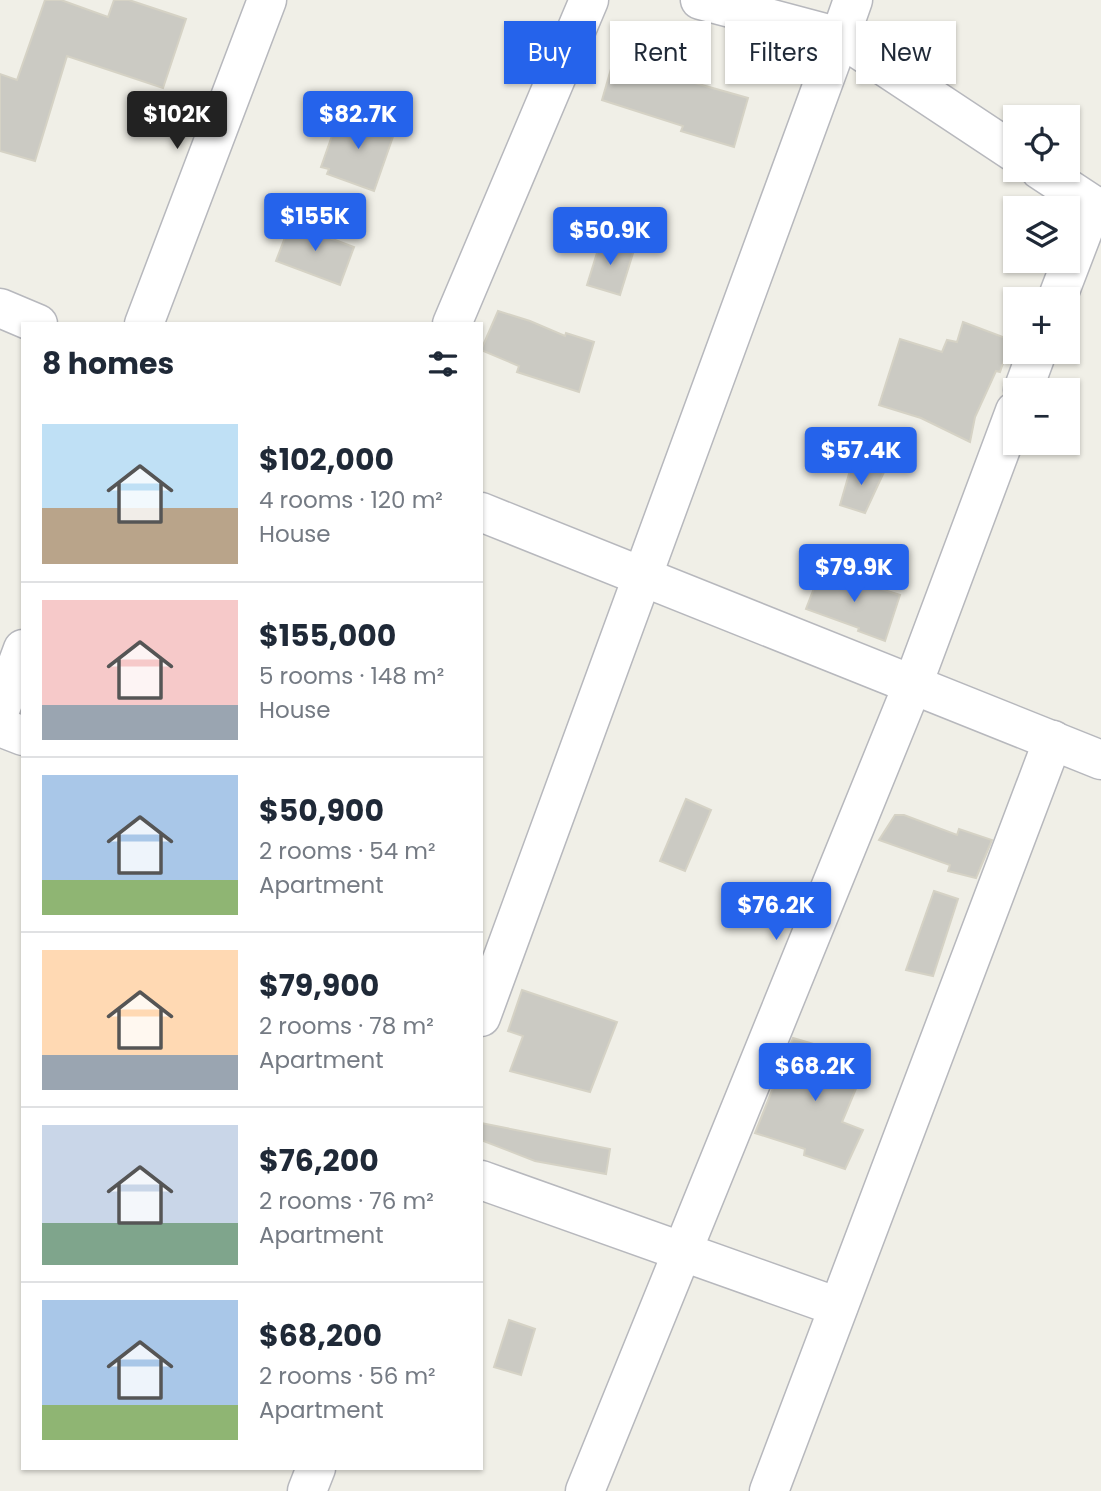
<!DOCTYPE html>
<meta charset="utf-8">
<style>
body{margin:0;font-family:Poppins,sans-serif;background:#f2f2f3;color:#1f2937;height:100vh;display:flex;flex-direction:column;font-size:26px;white-space:nowrap}
*{box-sizing:border-box;margin:0}
p{font-size:23px;color:#747a83}
.icon{flex:none;width:38px;height:38px;fill:none;stroke:currentColor;stroke-width:2;stroke-linecap:round;stroke-linejoin:round}
.map{position:relative;flex:1;overflow:hidden}
.details{position:absolute;left:21px;top:322px;width:462px;height:1148px;display:flex;flex-direction:column;background:#fff;border-radius:0px;box-shadow:0 2px 5px #0004}
.details>*{flex:none}
.banner{position:absolute;left:504px;top:21px;width:492px;height:63px;display:flex;gap:14px}
.tools{position:absolute;left:1003px;top:105px;display:grid;gap:14px}
.tools a{display:grid;place-items:center;width:77px;height:77px;border-radius:0px;background:#fff;box-shadow:0 2px 5px #0004;font-size:35px}
.price{position:absolute;translate:-50% -60px;padding:0 16px;border-radius:7px;background:#2563eb;color:#fff;font-size:23px;line-height:46px;filter:drop-shadow(0 2px 4px #0008)}
.price::after{content:'';position:absolute;left:50%;top:42px;width:21px;height:16px;margin-left:-10px;background:inherit;clip-path:polygon(0 0,100% 0,50% 100%)}
.price.on{background:#222;color:#fff}
ul{padding:0;list-style:none}
li{display:flex;align-items:center;gap:21px;height:175px;padding:0 21px}
li+li{border-top:2px solid #e0e1e3}
li span{display:grid;place-items:center;flex:none;width:196px;height:140px;border-radius:0px;color:#555}
li>.icon{margin-inline-start:auto}
span .icon{width:84px;height:84px;fill:#fffc;stroke-width:1}
li b{font-size:30px}
h2{display:flex;justify-content:space-between;align-items:center;height:84px;padding:0 21px;font-size:30px}
.tag{padding:0 24px;border-radius:0px;background:#fff;box-shadow:0 2px 5px #0004;font-size:24px;line-height:63px}
.tag.on{background:#2563eb;color:#fff}
.map>svg:first-child{display:block}
.building{fill:#cbcac3;stroke:#d5d2c5;stroke-width:2}
.lines{fill:none;stroke-linecap:round;stroke-linejoin:round}
.minor-casing{stroke:#b7b8bd;stroke-width:41}
.minor{stroke:#fff;stroke-width:38}
</style>
<div class="map">
<svg width="1101" height="1491" viewBox="0 0 1101 1491">
<rect width="100%" height="100%" fill="#f0efe7"/>
<g class="building">
<path d="M45,0H61L108,17L114,0H129L186,19L163,88L67,56L35,161L0,151V74L17,80Z"/>
<path d="M617,48L691,71L688,81L748,98L734,147L681,131L683,126L602,100Z"/>
<path d="M340,113L395,131L374,191L327,174L329,169L321,167Z"/>
<path d="M292,219L324,231L322,235L354,247L340,285L276,261Z"/>
<path d="M601,240L634,250L620,295L587,285Z"/>
<path d="M498,311L530,321L565,336L566,333L594,342L579,392L517,372L519,366L481,350Z"/>
<path d="M963,322L1011,340L1000,372L996,371L975,417L970,442L921,418L879,405L900,339L942,352L947,340L957,342Z"/>
<path d="M853,460L884,472L865,513L840,505Z"/>
<path d="M821,570L900,595L885,641L858,631L859,628L806,609Z"/>
<path d="M686,799L711,810L685,871L660,861Z"/>
<path d="M895,815H904L957,835L959,829L992,840L976,878L948,871L950,865L879,840Z"/>
<path d="M934,891L958,899L933,976L906,970Z"/>
<path d="M522,990L617,1022L590,1092L510,1071L523,1036L508,1031Z"/>
<path d="M793,1038L868,1060L842,1122L863,1130L845,1169L804,1155L805,1149L755,1133Z"/>
<path d="M481,1123L610,1149L606,1174L535,1161L481,1140Z"/>
<path d="M509,1320L535,1329L521,1375L494,1367Z"/>
</g>
<g class="lines">
<g class="minor-casing">
<g id="minor">
<path d="M700,0L840,37L1015,153"/>
<path d="M1040,170L1093,205L1101,208"/>
<path d="M1057,299L1093,205"/>
<path d="M0,308L38,324"/>
<path d="M144,324L267,0"/>
<path d="M452,324L589,0"/>
<path d="M1023,390L1037,352"/>
<path d="M481,512L1101,760"/>
<path d="M0,710L23,649"/>
<path d="M0,727L23,736"/>
<path d="M481,1017L840,37L853,0"/>
<path d="M481,1180L838,1307"/>
<path d="M307,1491L316,1468"/>
<path d="M585,1491L913,684L1015,411"/>
<path d="M769,1491L1053,740"/>
</g>
</g>
<use href="#minor" class="minor"/>
</g>
</svg>
<div class="tools">
<a><svg class="icon" aria-label="locate" viewBox="0 0 24 24"><circle cx="12" cy="12" r="6"/><path d="M12 2v4M12 18v4M2 12h4M18 12h4"/></svg></a>
<a><svg class="icon" aria-label="layers" viewBox="0 0 24 24"><path d="M12 4l9 5-9 5-9-5zM3 14l9 5 9-5"/></svg></a>
<a>+</a>
<a>−</a>
</div>
<b class="price on" style="left:177px;top:151px">$102K</b>
<b class="price" style="left:358px;top:151px">$82.7K</b>
<b class="price" style="left:315px;top:253px">$155K</b>
<b class="price" style="left:610px;top:267px">$50.9K</b>
<b class="price" style="left:861px;top:487px">$57.4K</b>
<b class="price" style="left:854px;top:604px">$79.9K</b>
<b class="price" style="left:776px;top:942px">$76.2K</b>
<b class="price" style="left:815px;top:1103px">$68.2K</b>
<div class="banner">
<a class="tag on">Buy</a>
<a class="tag">Rent</a>
<a class="tag">Filters</a>
<a class="tag">New</a>
</div>
<section class="details">
<h2>8 homes<svg class="icon" aria-label="filters" viewBox="0 0 24 24"><path d="M4 7h16M4 17h16"/><circle cx="9" cy="7" r="2"/><circle cx="15" cy="17" r="2"/></svg></h2>
<ul>
<li><span style="background:linear-gradient(#bfe0f5 60%,#b9a48a 0)"><svg class="icon" aria-label="home" viewBox="0 0 24 24"><path d="M3 11l9-7 9 7M6 9v11h12V9"/></svg></span><div><b>$102,000</b><p>4 rooms · 120 m²</p><p>House</p></div></li>
<li><span style="background:linear-gradient(#f6c9c9 75%,#9aa5b1 0)"><svg class="icon" aria-label="home" viewBox="0 0 24 24"><path d="M3 11l9-7 9 7M6 9v11h12V9"/></svg></span><div><b>$155,000</b><p>5 rooms · 148 m²</p><p>House</p></div></li>
<li><span style="background:linear-gradient(#a9c7e8 75%,#8fb573 0)"><svg class="icon" aria-label="home" viewBox="0 0 24 24"><path d="M3 11l9-7 9 7M6 9v11h12V9"/></svg></span><div><b>$50,900</b><p>2 rooms · 54 m²</p><p>Apartment</p></div></li>
<li><span style="background:linear-gradient(#ffd9b3 75%,#9aa5b1 0)"><svg class="icon" aria-label="home" viewBox="0 0 24 24"><path d="M3 11l9-7 9 7M6 9v11h12V9"/></svg></span><div><b>$79,900</b><p>2 rooms · 78 m²</p><p>Apartment</p></div></li>
<li><span style="background:linear-gradient(#c9d6e8 70%,#7fa58c 0)"><svg class="icon" aria-label="home" viewBox="0 0 24 24"><path d="M3 11l9-7 9 7M6 9v11h12V9"/></svg></span><div><b>$76,200</b><p>2 rooms · 76 m²</p><p>Apartment</p></div></li>
<li><span style="background:linear-gradient(#a9c7e8 75%,#8fb573 0)"><svg class="icon" aria-label="home" viewBox="0 0 24 24"><path d="M3 11l9-7 9 7M6 9v11h12V9"/></svg></span><div><b>$68,200</b><p>2 rooms · 56 m²</p><p>Apartment</p></div></li>
</ul>
</section>
</div>
